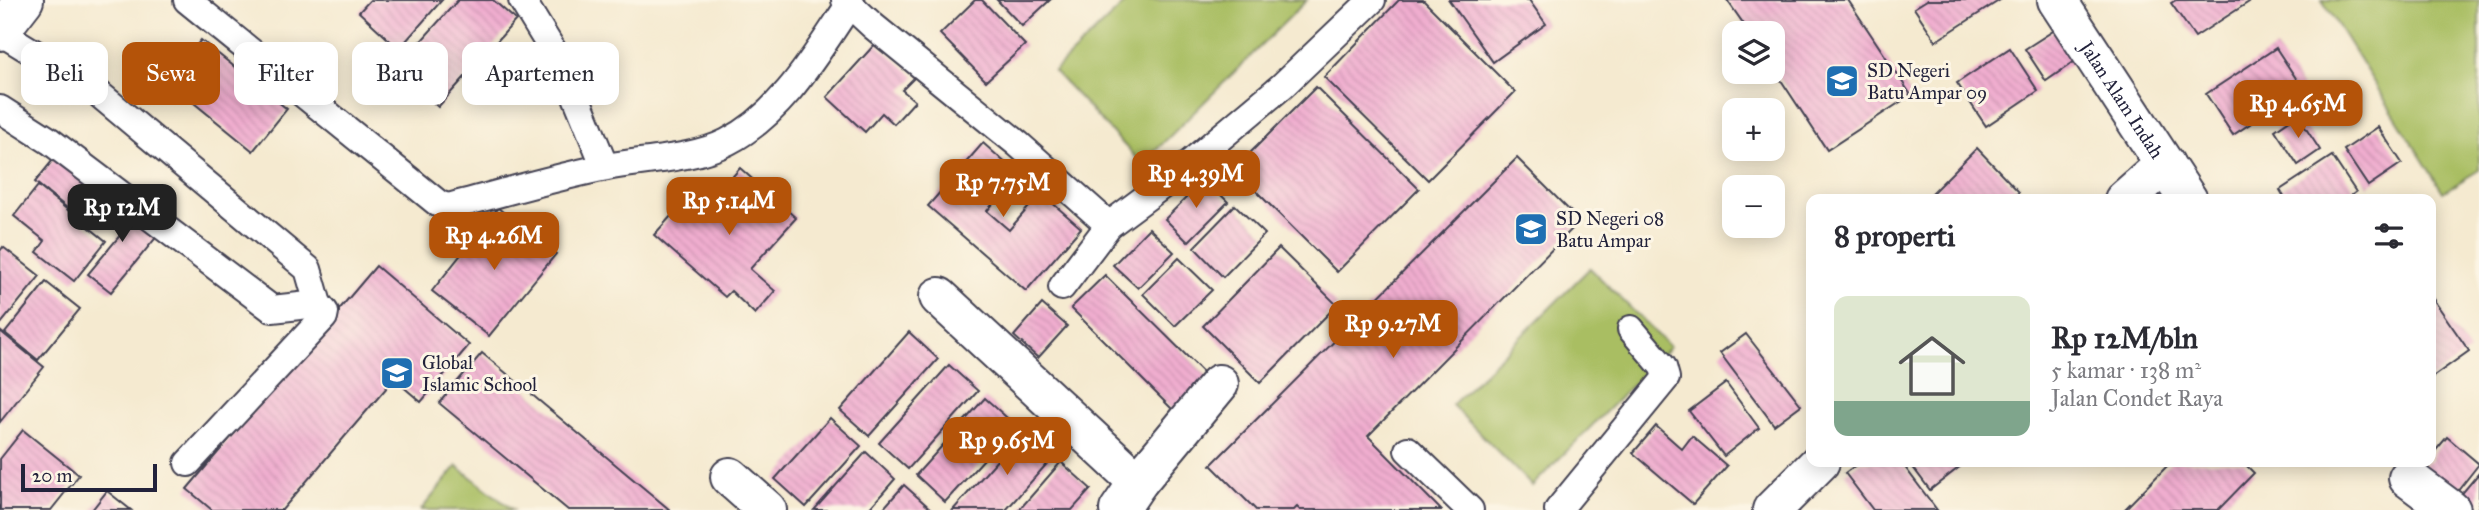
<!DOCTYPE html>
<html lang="id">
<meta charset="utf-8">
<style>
body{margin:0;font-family:"IM FELL Great Primer",serif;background:#f7f7f7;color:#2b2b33;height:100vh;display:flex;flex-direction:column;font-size:26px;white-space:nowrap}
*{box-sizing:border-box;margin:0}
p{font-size:23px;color:#7c7c81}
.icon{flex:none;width:38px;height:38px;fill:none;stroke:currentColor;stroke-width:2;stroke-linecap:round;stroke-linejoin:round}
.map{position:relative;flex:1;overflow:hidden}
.details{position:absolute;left:1806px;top:194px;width:630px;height:273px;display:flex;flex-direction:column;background:#fff;border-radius:14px;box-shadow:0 4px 18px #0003}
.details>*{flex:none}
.hud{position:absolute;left:21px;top:42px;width:665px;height:63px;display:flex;gap:14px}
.buttons{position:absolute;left:1722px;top:21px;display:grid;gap:14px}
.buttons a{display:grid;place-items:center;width:63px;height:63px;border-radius:14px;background:#fff;box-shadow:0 4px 18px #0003;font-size:35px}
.scale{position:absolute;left:21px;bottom:18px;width:136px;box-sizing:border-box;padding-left:7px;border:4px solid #22223b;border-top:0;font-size:19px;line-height:24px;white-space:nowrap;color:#22223b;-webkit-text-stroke:5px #fcf5e5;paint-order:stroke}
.price{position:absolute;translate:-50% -60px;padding:0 16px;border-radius:14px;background:#b45309;color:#fff;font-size:23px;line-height:46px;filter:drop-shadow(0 2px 4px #0008)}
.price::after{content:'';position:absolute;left:50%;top:42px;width:21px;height:16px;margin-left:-10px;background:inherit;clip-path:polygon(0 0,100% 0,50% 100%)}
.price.selected{background:#222;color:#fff}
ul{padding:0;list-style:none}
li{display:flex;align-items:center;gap:21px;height:175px;padding:0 28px}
li span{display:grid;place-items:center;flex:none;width:196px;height:140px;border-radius:14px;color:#555}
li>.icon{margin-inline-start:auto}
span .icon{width:84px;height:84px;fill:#fffc;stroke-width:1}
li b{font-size:30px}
h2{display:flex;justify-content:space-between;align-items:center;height:84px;padding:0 28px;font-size:30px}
.pill{padding:0 24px;border-radius:14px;background:#fff;box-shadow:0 4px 18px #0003;font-size:24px;line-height:63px}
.pill.selected{background:#b45309;color:#fff}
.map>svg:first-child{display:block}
.park{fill:#a9be62;stroke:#66704e;stroke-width:2}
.building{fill:url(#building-back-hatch)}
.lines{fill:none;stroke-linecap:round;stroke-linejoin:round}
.service-casing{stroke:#424051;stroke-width:30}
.minor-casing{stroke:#424051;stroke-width:42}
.tertiary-casing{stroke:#424051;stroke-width:42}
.service{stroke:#fff;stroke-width:26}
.minor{stroke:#fff;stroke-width:38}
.tertiary{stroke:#fff;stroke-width:38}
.labels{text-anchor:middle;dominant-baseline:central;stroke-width:6;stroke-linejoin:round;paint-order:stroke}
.poi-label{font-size:19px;fill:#22223b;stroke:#fcf5e5;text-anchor:start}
.street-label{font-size:19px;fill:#22223b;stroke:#fcf5e5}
</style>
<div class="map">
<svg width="2479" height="510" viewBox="0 0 2479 510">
<defs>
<pattern id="building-back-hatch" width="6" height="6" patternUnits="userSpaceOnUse" patternTransform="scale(1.75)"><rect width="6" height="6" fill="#f0adcf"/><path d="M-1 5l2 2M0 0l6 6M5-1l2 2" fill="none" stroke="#ce95b3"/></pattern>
</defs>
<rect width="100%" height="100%" fill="#fcf5e5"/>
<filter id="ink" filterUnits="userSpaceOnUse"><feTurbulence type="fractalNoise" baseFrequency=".0143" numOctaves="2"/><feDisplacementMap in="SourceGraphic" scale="14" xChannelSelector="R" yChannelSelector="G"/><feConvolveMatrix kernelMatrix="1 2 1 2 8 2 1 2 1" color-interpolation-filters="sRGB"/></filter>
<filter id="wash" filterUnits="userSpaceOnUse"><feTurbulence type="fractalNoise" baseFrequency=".00686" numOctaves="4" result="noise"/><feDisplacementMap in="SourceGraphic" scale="28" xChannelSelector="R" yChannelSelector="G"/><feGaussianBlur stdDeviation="1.57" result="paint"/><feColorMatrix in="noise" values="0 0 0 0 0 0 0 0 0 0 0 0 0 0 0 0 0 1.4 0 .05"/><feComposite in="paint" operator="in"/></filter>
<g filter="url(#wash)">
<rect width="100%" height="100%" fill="#f5ead0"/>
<g class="park">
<path d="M1128,0H1307L1142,164L1054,71Z"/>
<path d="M2322,0H2479V170L2443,192Z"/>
<path d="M1590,268L1670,347L1532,486L1452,405Z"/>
<path d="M457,466L513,510H421Z"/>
</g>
<g id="blocks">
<g class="building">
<path d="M370,0H442L399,49L359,12Z"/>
<path d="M458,0H493L516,20L438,107L396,69Z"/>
<path d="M975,0H982L1025,45L986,81L940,34Z"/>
<path d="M997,0H1050L1022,26Z"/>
<path d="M1399,0H1423L1515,92L1428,180L1324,77Z"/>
<path d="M1449,0H1529L1546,24L1493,62Z"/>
<path d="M1727,0H1848L1911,95L1827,150L1773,68V33H1750Z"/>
<path d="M1927,0H2000L1936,41L1914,8Z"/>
<path d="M2176,0H2252L2195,37L2171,3Z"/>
<path d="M2058,28L2078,59L2046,81L2025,49Z"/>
<path d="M201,40L287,109L253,151L167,81Z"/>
<path d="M876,43L915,77L902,90L915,101L894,124L882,113L865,132L827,97Z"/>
<path d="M2010,48L2038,91L1986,126L1957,83Z"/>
<path d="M2276,48L2303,89L2233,135L2206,94Z"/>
<path d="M1316,87L1419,189L1337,272L1234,169Z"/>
<path d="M2297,115L2320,150L2298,165L2275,130Z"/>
<path d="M2378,127L2402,163L2368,186L2344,150Z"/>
<path d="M983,143L1018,174L987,211L1009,230L1041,193L1081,228L1026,291L928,206Z"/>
<path d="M1977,148L2019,192L2012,200H1936L1931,194Z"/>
<path d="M61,150L108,188L82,220L35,182Z"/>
<path d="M2332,156L2356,192L2345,200H2286L2280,190Z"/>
<path d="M1517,158L1580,221L1368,436L1441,510H1300L1297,507L1294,510H1256L1211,465Z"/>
<path d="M740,168L796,218L750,269L775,291L755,314L731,291L725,297L654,235L690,195L705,209Z"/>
<path d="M1205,179L1228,202L1188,242L1165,219Z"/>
<path d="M38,186L106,241L74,281L37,252L45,241L14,216Z"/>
<path d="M111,195L159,234L111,292L88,274L122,233L97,213Z"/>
<path d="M1235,205L1265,234L1223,277L1194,247Z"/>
<path d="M498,208L556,254L489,336L432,291Z"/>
<path d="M1149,228L1174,252L1138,288L1113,265Z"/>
<path d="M3,247L40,276L0,325V251Z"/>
<path d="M1279,248L1337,305L1260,383L1203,326Z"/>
<path d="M1179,258L1212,290L1175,326L1143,294Z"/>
<path d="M376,266L469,345L421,402L394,379L282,510H212L187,489Z"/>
<path d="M1105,275L1208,377L1174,411L1071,308Z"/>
<path d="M46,282L80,309L38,360L5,333Z"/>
<path d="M2431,296L2469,351L2431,378Z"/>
<path d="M1042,304L1067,326L1038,358L1014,336Z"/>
<path d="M0,331L44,367L0,422Z"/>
<path d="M909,332L938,359L869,436L840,410Z"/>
<path d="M1746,334L1801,405L1774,425L1720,353Z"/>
<path d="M482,353L670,510H568L439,403Z"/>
<path d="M949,365L978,391L908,469L879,443Z"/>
<path d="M1726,383L1759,428L1724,456L1689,411Z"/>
<path d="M985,398L1015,425L945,502L916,475Z"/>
<path d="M830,418L861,446L806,507L775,479Z"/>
<path d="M1656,426L1682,449L1692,436L1727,466L1693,504L1633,453Z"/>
<path d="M23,430L79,475L51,510H0V459Z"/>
<path d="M1022,432L1052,458L1006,510H953Z"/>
<path d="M2447,437L2479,464L2449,502L2416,474L2426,462H2431V456Z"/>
<path d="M866,452L895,479L868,510H814Z"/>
<path d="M1061,462L1091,489L1072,510H1019Z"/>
<path d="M1860,462H1901L1937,510H1873L1845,473Z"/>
<path d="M1909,462H1966L1930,490Z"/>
<path d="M2171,462H2243L2254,473L2218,510H2124Z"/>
<path d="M2479,473V510H2463L2454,503Z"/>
<path d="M904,485L932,510H882Z"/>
<path d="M107,491L131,510H92Z"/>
</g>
</g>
</g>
<g filter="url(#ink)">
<use href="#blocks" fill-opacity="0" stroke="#424051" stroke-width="2"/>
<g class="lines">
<g class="service-casing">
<g id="service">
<path d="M187,0L439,204L448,207C500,194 554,177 607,167C643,160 694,159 727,142C782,114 816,54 849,5"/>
<path d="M522,0L566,72L605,167"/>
<path d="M845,0L873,26L1018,144L1109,225"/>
<path d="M0,32L93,89L308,269L318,304L325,312L324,317L188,463"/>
<path d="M0,109L50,141L272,309L318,304"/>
<path d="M1062,287L1109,225L1171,179L1282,86L1372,0"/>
<path d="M1408,450L1470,510"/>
<path d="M1558,510L1666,378L1663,367L1631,329"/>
</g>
</g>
<g class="minor-casing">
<g id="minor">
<path id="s1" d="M2057,0L2188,200"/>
<path d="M2124,200L2165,164"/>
<path d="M939,297L1138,482"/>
<path d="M730,477L767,510"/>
<path d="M2408,478L2451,510"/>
<path d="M1119,510L1138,482L1219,384"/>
<path d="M1772,510L1820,462"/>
</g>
</g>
<g class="tertiary-casing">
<path id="tertiary" d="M0,31L24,0"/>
</g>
<use href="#service" class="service"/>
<use href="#minor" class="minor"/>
<use href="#tertiary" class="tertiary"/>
</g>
</g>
<defs>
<g id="school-square" transform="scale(1.75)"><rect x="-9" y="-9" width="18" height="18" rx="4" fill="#1f6fb2" stroke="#fcf5e5"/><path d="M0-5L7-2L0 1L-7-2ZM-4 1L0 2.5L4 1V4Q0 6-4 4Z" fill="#fff"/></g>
</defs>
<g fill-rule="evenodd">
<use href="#school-square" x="1842" y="81"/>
<use href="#school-square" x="1531" y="229"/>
<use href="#school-square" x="397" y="373"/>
</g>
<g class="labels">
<g class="poi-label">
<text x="1867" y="70">SD Negeri<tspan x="1867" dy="22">Batu Ampar 09</tspan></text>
<text x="1556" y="218">SD Negeri 08<tspan x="1556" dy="22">Batu Ampar</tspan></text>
<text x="422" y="362">Global<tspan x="422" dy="22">Islamic School</tspan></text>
</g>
<g class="street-label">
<text stroke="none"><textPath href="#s1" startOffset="119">Jalan Alam Indah</textPath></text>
</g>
</g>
</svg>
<div class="buttons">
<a><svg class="icon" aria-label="layers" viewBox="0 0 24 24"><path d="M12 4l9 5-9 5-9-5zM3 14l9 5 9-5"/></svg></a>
<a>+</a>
<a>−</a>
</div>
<div class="scale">20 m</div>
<b class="price" style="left:2298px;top:140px">Rp 4.65M</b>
<b class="price" style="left:1196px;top:210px">Rp 4.39M</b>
<b class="price" style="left:1003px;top:219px">Rp 7.75M</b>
<b class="price" style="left:729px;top:237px">Rp 5.14M</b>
<b class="price selected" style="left:122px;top:244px">Rp 12M</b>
<b class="price" style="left:494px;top:272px">Rp 4.26M</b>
<b class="price" style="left:1393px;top:360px">Rp 9.27M</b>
<b class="price" style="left:1007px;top:477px">Rp 9.65M</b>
<div class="hud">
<a class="pill">Beli</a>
<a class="pill selected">Sewa</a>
<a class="pill">Filter</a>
<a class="pill">Baru</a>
<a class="pill">Apartemen</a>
</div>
<section class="details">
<h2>8 properti<svg class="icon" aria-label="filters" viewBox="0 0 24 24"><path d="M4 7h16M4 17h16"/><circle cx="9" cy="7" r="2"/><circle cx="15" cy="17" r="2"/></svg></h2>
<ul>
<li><span style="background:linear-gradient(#dfe7d0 75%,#7fa58c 0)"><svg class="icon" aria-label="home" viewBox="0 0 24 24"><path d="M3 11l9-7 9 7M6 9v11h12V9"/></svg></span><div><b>Rp 12M/bln</b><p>5 kamar · 138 m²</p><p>Jalan Condet Raya</p></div></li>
</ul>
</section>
</div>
